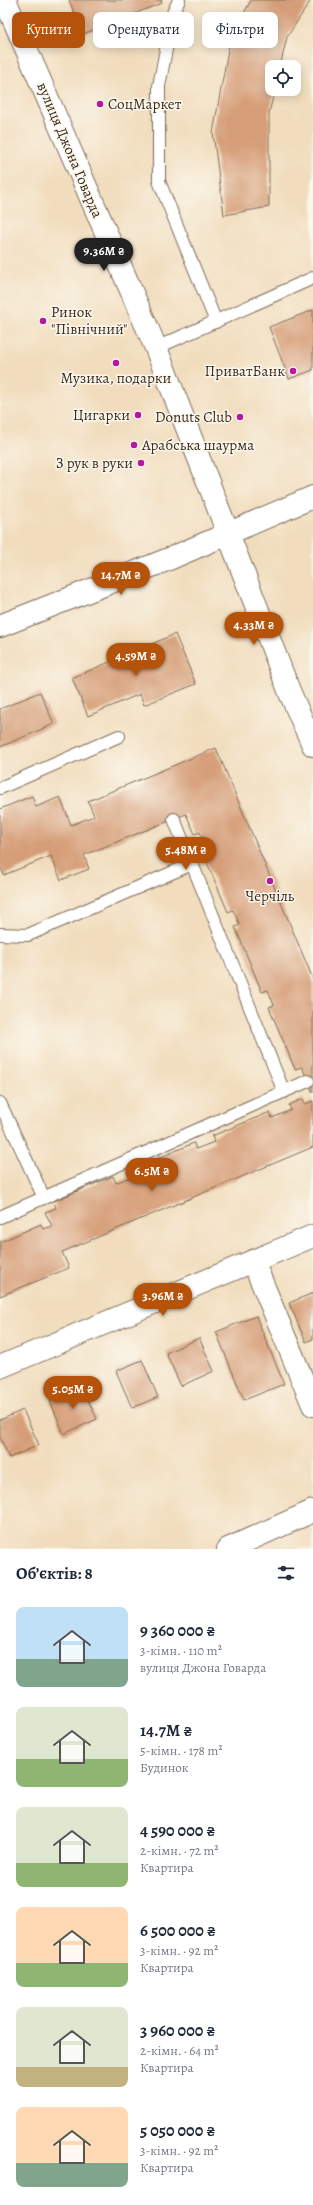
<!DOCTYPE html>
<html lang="uk">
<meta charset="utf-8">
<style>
body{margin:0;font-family:Alegreya,serif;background:#f2f2f3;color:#1f2937;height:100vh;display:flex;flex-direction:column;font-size:15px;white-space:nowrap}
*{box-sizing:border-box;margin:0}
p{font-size:13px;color:#747a83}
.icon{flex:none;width:22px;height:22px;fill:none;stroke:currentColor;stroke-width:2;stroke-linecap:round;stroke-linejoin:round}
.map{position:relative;height:1549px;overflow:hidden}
.panel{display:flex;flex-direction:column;background:#fff;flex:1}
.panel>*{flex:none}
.top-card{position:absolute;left:12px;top:12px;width:289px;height:36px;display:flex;gap:8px}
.tools{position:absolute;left:265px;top:60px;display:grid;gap:8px}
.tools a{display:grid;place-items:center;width:36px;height:36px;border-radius:8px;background:#fff;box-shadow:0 2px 10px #0003;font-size:20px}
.price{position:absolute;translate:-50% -34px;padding:0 9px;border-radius:14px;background:#b45309;color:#fff;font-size:13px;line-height:26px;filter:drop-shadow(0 1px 2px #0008)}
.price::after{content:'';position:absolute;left:50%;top:24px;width:12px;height:9px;margin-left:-6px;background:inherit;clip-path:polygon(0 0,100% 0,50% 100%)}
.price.on{background:#222;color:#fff}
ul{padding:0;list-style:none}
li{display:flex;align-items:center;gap:12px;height:100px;padding:0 16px}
li span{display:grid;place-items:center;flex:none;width:112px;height:80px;border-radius:8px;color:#555}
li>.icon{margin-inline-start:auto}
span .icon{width:48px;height:48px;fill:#fffc;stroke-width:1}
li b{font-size:17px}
h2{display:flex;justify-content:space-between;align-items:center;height:48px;padding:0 16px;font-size:17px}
.chip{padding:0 14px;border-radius:8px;background:#fff;box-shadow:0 2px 10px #0003;font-size:14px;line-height:36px}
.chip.on{background:#b45309;color:#fff}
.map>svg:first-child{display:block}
.building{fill:#d69e78}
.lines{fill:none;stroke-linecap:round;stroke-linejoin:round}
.service-casing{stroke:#7b6956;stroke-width:14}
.minor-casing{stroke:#7b6956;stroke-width:24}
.tertiary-casing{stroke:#7b6956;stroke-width:24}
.service{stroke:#fff;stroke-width:12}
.minor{stroke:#fff;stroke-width:22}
.tertiary{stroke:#fff;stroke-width:22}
.poi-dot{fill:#b5179e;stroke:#fbf7ec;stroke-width:1.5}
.labels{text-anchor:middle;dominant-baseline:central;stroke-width:3;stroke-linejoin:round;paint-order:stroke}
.poi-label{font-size:15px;fill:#3b2a1e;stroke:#fbf7ec;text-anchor:end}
.street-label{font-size:15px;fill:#3b2a1e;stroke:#fbf7ec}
</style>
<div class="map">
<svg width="313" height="1549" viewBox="0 0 313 1549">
<rect width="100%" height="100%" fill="#fbf7ec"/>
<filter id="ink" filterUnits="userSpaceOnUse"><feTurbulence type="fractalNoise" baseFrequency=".025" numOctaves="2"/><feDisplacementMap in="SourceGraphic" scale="8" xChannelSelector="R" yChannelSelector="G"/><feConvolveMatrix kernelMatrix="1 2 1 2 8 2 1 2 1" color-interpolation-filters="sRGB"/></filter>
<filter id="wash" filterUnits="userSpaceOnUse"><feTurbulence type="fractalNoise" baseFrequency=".012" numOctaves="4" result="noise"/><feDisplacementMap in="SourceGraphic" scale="16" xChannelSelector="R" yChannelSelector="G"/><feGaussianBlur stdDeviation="0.9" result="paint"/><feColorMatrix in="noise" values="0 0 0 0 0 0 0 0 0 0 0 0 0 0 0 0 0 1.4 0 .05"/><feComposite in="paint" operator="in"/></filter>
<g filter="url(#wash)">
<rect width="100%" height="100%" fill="#f1ddbd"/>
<g id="blocks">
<g class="building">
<path d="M69,0H161L162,3L83,34Z"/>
<path d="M251,0H311L287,37L280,67H272V89H275L269,113V207L224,215L213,133L230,39Z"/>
<path d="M313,310V370L289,379L269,327Z"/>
<path d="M175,634L196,684L144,705L140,694L88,716L72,678Z"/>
<path d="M40,692L54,724L0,747V709Z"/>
<path d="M216,748L313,979V1093L302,1067L295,1069L269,1007L274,1005L268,990L262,992L235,927L240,925L233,910L228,912L203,853L208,851L200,832L195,834L186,814L84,855L89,869L61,880L51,856L4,875L0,866V809L32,796L36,807L60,797L71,825L94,816L88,801Z"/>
<path d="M303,1099L305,1104L313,1101V1147L62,1252L69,1268L0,1296V1242L41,1224L43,1229L52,1226L45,1212L56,1208L54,1201L113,1176L116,1183L137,1174L135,1168L194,1143L196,1149L214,1142L212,1136L270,1112L272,1118L291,1110L289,1105Z"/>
<path d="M313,1293V1339L306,1342L289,1303Z"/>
<path d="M256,1316L284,1384L244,1400L216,1332Z"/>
<path d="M199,1338L214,1371L181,1386L166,1353Z"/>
<path d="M142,1360L158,1397L132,1408L116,1371Z"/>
<path d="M82,1387L97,1419L64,1434L50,1401Z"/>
<path d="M23,1410L39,1445L9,1458L0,1437V1420Z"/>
</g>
</g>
</g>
<g filter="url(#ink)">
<use href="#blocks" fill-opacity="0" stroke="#7b6956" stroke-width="1"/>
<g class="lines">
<g class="service-casing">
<g id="service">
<path d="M179,0L173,13L159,86V181L216,322"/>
<path d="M156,348L313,278"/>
<path d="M0,788L119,736"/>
<path d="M174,819L284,1092"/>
<path d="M0,934L28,935L192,864"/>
<path d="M0,1103L44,1198"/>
<path d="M0,1217L308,1081"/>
</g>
</g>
<g class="minor-casing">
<g id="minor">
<path d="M253,1261L313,1405"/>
<path d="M0,1367L313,1236"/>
<path d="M228,1549L313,1511"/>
</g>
</g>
<g class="tertiary-casing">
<g id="tertiary">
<path d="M5,0L156,348L290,693L313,745"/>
<path d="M0,626L169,559L313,497"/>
</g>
</g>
<use href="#service" class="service"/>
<use href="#minor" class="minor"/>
<use href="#tertiary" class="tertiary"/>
</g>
</g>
<g class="poi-dot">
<circle cx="100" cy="104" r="4"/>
<circle cx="43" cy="321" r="4"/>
<circle cx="116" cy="363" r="4"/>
<circle cx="293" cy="371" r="4"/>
<circle cx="138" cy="415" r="4"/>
<circle cx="240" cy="417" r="4"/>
<circle cx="134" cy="445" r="4"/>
<circle cx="141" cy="463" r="4"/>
<circle cx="270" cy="881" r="4"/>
</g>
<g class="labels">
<g class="poi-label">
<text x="108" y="104" text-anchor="start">СоцМаркет</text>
<text x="51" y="312" text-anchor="start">Ринок<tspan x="51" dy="17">"Північний"</tspan></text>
<text x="285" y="371">ПриватБанк</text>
<text x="116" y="378" text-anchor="middle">Музика, подарки</text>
<text x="130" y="415">Цигарки</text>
<text x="232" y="417">Donuts Club</text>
<text x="142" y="445" text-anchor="start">Арабська шаурма</text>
<text x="133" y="463">З рук в руки</text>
<text x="270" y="896" text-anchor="middle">Черчіль</text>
</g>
<g class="street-label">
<text transform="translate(70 150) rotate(67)">вулиця Джона Говарда</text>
</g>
</g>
</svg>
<div class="tools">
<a><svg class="icon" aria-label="locate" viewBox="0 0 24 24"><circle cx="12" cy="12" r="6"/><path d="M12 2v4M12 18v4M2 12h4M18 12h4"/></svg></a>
</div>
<b class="price on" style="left:104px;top:272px">9.36M ₴</b>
<b class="price" style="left:121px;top:596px">14.7M ₴</b>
<b class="price" style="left:254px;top:646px">4.33M ₴</b>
<b class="price" style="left:136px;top:677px">4.59M ₴</b>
<b class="price" style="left:186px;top:871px">5.48M ₴</b>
<b class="price" style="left:152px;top:1192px">6.5M ₴</b>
<b class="price" style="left:163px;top:1317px">3.96M ₴</b>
<b class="price" style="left:73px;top:1410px">5.05M ₴</b>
<div class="top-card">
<a class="chip on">Купити</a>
<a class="chip">Орендувати</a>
<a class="chip">Фільтри</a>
</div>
</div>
<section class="panel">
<h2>Об’єктів: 8<svg class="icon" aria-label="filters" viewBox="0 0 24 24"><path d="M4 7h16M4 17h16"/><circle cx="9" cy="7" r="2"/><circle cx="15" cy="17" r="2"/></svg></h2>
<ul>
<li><span style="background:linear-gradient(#bfe0f5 65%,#7fa58c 0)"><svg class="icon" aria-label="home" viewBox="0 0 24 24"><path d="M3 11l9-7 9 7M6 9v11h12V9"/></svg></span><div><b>9 360 000 ₴</b><p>3-кімн. · 110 m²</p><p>вулиця Джона Говарда</p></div></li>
<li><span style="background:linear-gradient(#dfe7d0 65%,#8fb573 0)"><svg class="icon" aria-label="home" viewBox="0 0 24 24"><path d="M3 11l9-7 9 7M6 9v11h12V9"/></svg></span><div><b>14.7M ₴</b><p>5-кімн. · 178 m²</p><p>Будинок</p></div></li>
<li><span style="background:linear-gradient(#dfe7d0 70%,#8fb573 0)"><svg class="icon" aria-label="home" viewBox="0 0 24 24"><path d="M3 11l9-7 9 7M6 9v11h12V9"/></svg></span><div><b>4 590 000 ₴</b><p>2-кімн. · 72 m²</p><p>Квартира</p></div></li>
<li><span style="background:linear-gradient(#ffd9b3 70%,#8fb573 0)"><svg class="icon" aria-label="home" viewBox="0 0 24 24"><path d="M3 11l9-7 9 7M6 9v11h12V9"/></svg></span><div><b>6 500 000 ₴</b><p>3-кімн. · 92 m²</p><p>Квартира</p></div></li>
<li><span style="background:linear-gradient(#dfe7d0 75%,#c2b280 0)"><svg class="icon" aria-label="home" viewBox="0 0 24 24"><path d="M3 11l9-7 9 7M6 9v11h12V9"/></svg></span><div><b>3 960 000 ₴</b><p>2-кімн. · 64 m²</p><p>Квартира</p></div></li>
<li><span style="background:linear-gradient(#ffd9b3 70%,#7fa58c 0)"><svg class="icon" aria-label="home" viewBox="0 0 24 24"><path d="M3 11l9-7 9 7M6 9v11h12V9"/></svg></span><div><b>5 050 000 ₴</b><p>3-кімн. · 92 m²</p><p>Квартира</p></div></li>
</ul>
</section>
